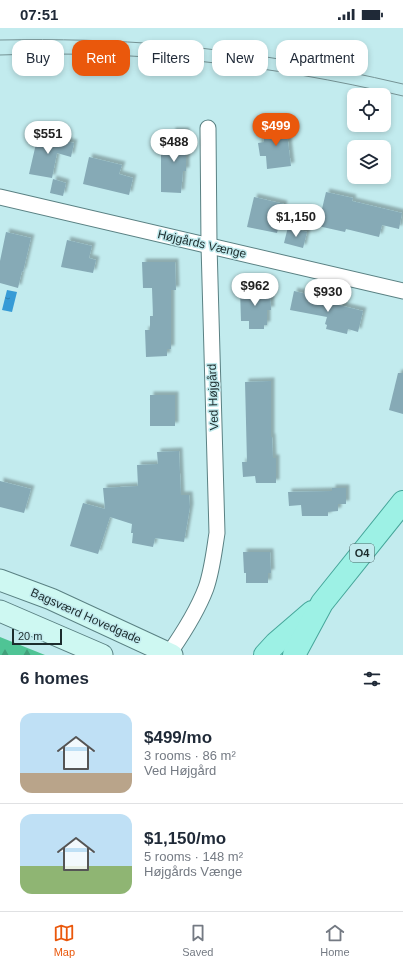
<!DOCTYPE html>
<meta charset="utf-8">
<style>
body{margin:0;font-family:Helvetica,sans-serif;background:#f6f6f7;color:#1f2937;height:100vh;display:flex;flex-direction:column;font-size:15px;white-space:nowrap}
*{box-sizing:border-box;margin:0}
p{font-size:13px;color:#747a83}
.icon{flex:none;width:22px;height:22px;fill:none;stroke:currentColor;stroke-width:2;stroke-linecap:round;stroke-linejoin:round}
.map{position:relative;height:627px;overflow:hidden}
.panel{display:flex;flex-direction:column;background:#fff;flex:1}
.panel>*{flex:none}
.guide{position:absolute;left:12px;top:12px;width:379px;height:36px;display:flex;gap:8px}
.buttons{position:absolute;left:347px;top:60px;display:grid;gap:8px}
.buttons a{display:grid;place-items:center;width:44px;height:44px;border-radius:8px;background:#fff;box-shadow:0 2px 6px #0003;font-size:20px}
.scale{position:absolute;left:12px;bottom:10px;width:50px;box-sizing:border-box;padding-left:4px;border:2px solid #1c2c2d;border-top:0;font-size:11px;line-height:14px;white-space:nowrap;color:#1c2c2d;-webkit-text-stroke:3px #c2ebee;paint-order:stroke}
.price{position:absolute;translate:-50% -34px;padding:0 9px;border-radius:14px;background:#fff;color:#222;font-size:13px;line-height:26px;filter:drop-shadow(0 1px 2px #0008)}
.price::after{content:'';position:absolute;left:50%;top:24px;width:12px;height:9px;margin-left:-6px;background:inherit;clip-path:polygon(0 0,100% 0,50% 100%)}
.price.selected{background:#ea580c;color:#fff}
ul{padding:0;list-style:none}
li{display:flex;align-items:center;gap:12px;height:100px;padding:0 20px}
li+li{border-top:1px solid #e0e1e3}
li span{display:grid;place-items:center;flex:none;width:112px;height:80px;border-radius:12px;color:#555}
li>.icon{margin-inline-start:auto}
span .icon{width:48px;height:48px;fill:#fffc;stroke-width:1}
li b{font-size:17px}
h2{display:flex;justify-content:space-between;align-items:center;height:48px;padding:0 20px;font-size:17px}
.pill{padding:0 14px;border-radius:12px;background:#fff;box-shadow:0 2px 6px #0003;font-size:14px;line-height:36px}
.pill.selected{background:#ea580c;color:#fff}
.status{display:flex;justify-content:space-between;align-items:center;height:28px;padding:0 20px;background:#fff;direction:ltr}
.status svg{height:11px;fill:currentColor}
.menu{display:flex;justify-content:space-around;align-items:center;height:56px;border-top:1px solid #e0e1e3;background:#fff;font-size:11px;color:#747a83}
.menu a{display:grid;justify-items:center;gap:2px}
.menu .selected{color:#ea580c}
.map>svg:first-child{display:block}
.forest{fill:url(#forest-firs)}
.water{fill:url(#water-ripples)}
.building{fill:#86aab6;filter:url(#shadow)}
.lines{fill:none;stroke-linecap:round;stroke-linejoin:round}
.street-casing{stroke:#5a8183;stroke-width:17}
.secondary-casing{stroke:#5a8183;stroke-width:23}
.primary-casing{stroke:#46a69a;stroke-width:24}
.street{stroke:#fff;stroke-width:15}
.secondary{stroke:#cef8f2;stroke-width:21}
.primary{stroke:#9df1e5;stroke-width:22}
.tram{stroke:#759395;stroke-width:1}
.labels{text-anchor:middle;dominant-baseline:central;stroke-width:3;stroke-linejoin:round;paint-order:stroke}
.shield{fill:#c2ebee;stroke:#4e6567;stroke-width:1}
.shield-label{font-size:11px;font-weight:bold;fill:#1c2c2d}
.street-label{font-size:12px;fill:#1c2c2d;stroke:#c2ebee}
</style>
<div class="status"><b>07:51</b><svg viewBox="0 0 49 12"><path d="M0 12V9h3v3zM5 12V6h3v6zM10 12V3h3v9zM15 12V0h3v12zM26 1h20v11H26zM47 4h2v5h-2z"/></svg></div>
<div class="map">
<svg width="403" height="627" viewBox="0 0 403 627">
<defs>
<pattern id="forest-firs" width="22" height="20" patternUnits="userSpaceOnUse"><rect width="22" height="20" fill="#4fc495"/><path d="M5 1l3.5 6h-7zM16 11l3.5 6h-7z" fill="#419f7a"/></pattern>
<pattern id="water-ripples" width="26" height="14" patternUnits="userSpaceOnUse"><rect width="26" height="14" fill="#369bd6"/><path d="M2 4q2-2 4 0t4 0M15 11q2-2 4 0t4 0" fill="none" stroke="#2d7fae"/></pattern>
<filter id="shadow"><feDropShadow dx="3.5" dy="-3.5" stdDeviation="1" flood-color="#0004"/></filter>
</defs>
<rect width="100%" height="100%" fill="#c2ebee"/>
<path class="forest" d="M0,609L45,627H0Z"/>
<path class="water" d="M7,262L17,264L12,284L2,282Z"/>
<g class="building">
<path d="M286,97L291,138L267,141L266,128H260L258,115L264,114L263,100Z"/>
<path d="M172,103H186V143H183L181,165L161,164V124H169V108H172Z"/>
<path d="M38,107L74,115L71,129L57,125L52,150L29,146Z"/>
<path d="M89,129L122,137L119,146L133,150L129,167L83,156Z"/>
<path d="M53,151L66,155L63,168L50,165Z"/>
<path d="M326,164L353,170L352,173L402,185L399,201L382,197L379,209L346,201L345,204L318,198Z"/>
<path d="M254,169L284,176L277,205L247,199Z"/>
<path d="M288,199L307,204L303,220L284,215Z"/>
<path d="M6,204L31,210L23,244L22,243L18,260L0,255V233Z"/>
<path d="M67,212L92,218L89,230L96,232L93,245L61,239Z"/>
<path d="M142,234H175L176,262H171V321H167V328L146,329L145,302H150V288H153L152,260H143Z"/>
<path d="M270,260L271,282H267V297H264V301H249V293H241L240,261Z"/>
<path d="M294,263L311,267L310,270L363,283L358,304L348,301L347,306L326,301L327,297L325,296L327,289L290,282Z"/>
<path d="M398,345H403V386L389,382Z"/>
<path d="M271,353V409H272L273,430H276V455H256L255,448L243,449L242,434H247L245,354Z"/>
<rect x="150" y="367" width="25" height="31"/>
<path d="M179,423L181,467H189L190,479L184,514L155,510L153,519L132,515L133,505H131L132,496L110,489L98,526L70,518L83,475L105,481L103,460L138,458L137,437L158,436L157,424Z"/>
<path d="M0,453L31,461L24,485L0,479Z"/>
<path d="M332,460H346V476H338V483L328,484V488H302L301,477L289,478L288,464L332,463Z"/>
<path d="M243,524H270L271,545H268V555H246V545H244Z"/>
</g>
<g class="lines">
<g class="street-casing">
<g id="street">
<path d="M0,169L403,263"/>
<path d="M168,627C182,607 197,584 206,560C212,543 214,524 217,505L209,217L208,100"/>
</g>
</g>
<g class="secondary-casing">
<g id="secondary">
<path d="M0,552L51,571L172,627"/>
<path d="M0,583L102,627"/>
</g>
</g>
<g class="primary-casing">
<g id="primary">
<path d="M265,627L276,615L312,584"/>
<path d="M294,627L322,575L403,474"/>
</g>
</g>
<use href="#street" class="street"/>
<use href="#secondary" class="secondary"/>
<use href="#primary" class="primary"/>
<g class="tram">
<path d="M0,12C57,11 113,12 170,17C249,24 326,38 403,56"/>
<path d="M0,27C139,22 268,36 403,68"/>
</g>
</g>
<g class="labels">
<rect class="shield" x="350" y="516" width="24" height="18" rx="3"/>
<g class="shield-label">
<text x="362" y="525">O4</text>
</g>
<g class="street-label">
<text transform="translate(202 216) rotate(13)">Højgårds Vænge</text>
<text transform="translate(213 369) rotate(-92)">Ved Højgård</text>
<text transform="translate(86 588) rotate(24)">Bagsværd Hovedgade</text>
</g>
</g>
</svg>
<div class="buttons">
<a><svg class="icon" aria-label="locate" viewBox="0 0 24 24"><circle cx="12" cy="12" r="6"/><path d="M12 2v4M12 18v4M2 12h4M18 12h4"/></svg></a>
<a><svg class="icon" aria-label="layers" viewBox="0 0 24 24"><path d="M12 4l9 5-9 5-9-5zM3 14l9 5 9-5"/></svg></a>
</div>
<div class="scale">20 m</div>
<b class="price selected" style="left:276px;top:119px">$499</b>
<b class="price" style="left:48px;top:127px">$551</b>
<b class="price" style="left:174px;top:135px">$488</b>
<b class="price" style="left:296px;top:210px">$1,150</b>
<b class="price" style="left:255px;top:279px">$962</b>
<b class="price" style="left:328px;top:285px">$930</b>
<div class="guide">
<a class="pill">Buy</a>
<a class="pill selected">Rent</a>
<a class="pill">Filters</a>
<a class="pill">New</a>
<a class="pill">Apartment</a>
</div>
</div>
<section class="panel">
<h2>6 homes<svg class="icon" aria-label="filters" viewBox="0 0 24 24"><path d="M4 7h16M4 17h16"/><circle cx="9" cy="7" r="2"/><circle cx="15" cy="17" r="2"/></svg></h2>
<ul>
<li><span style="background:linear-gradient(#bfe0f5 75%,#b9a48a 0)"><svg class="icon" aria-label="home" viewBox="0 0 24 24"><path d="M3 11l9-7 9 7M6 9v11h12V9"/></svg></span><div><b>$499/mo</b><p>3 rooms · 86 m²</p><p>Ved Højgård</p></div></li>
<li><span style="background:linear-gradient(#bfe0f5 65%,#8fb573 0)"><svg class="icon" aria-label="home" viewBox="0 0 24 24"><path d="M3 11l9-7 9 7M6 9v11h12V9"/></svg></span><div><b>$1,150/mo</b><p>5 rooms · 148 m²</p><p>Højgårds Vænge</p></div></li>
</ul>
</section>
<nav class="menu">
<a class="selected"><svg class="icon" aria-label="map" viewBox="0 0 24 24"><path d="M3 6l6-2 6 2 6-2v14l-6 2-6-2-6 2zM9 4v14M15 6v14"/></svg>Map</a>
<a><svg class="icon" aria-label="saved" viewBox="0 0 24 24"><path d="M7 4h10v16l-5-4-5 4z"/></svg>Saved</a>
<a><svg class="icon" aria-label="home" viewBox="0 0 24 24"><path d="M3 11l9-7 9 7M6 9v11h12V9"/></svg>Home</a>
</nav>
